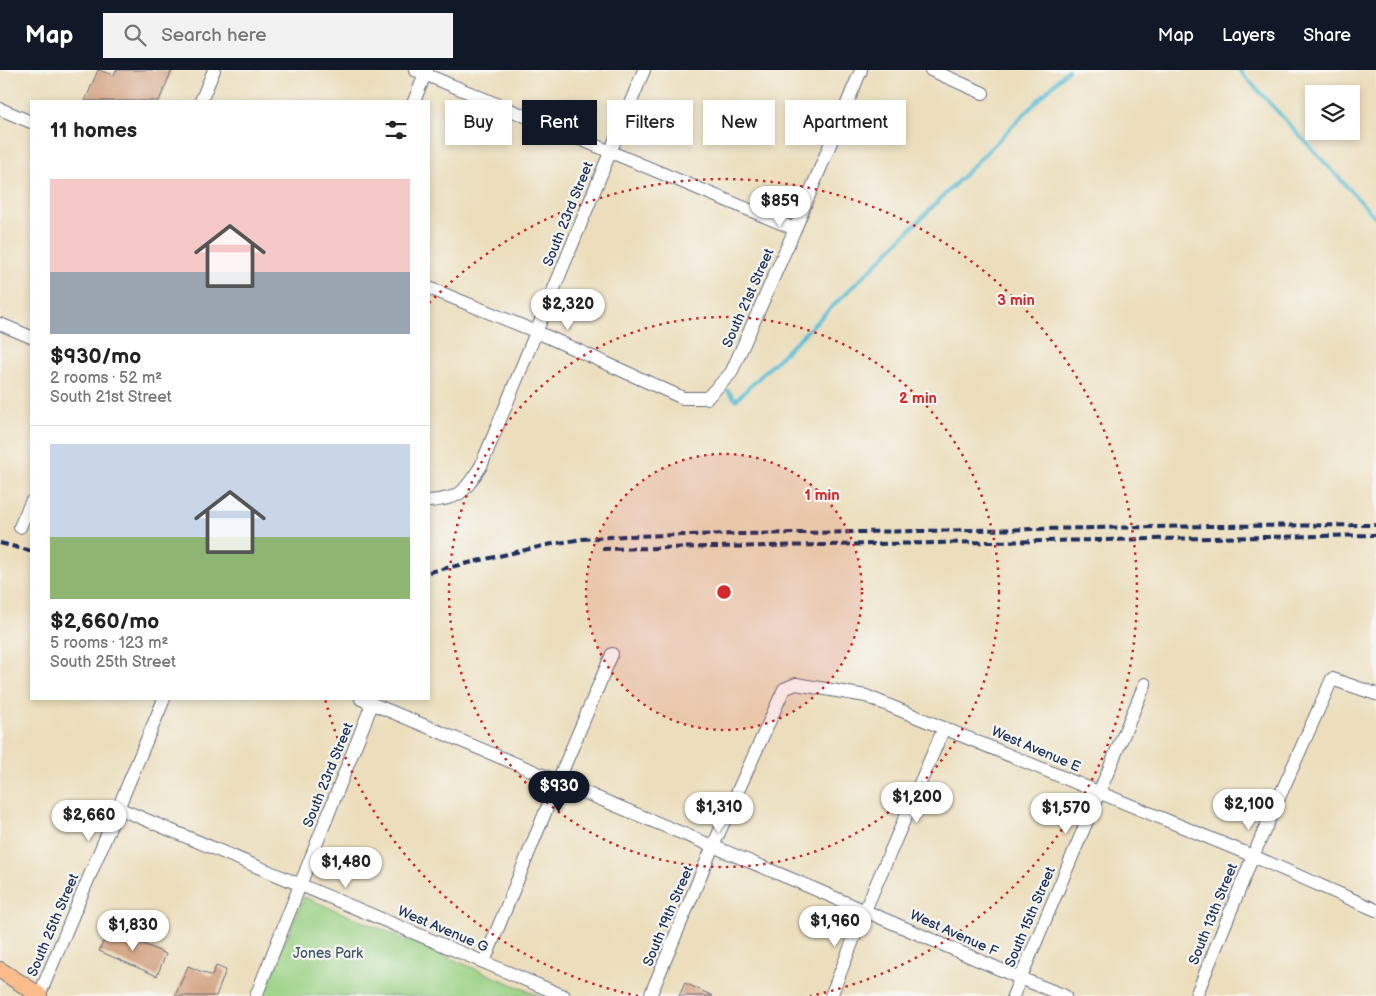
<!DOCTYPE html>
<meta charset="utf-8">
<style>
body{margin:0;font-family:"Balsamiq Sans",sans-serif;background:#f2f2f2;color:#222;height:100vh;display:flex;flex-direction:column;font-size:19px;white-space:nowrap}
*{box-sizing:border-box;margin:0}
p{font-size:16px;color:#767676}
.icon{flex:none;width:28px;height:28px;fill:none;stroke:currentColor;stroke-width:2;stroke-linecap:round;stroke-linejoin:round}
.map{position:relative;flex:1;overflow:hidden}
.sheet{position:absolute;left:30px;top:30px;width:400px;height:600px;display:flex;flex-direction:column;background:#fff;border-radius:0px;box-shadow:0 2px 8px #0003}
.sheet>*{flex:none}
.hud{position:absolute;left:445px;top:30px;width:475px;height:45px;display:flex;gap:10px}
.controls{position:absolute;left:1305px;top:15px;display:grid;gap:10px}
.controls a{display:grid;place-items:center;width:55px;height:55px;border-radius:0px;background:#fff;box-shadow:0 2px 8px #0003;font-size:25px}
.price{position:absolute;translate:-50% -42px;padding:0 11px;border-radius:18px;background:#fff;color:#222;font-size:16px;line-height:32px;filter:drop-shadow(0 1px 2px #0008)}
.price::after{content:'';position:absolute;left:50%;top:30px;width:15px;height:11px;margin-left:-8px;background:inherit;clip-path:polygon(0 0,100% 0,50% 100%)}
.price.selected{background:#111827;color:#fff}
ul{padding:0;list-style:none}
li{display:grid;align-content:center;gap:10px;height:265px;padding:0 20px}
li+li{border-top:1px solid #e0e0e0}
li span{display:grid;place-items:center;height:155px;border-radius:0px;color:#555}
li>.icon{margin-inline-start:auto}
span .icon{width:90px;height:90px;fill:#fffc;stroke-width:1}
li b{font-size:21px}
h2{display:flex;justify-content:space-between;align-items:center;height:60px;padding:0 20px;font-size:21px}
.pill{padding:0 18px;border-radius:0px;background:#fff;box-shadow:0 2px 8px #0003;font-size:18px;line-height:45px}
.pill.selected{background:#111827;color:#fff}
header{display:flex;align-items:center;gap:30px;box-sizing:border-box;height:70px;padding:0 25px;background:#111827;color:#fff}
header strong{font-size:24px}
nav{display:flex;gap:28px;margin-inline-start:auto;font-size:18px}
.search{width:350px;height:45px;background:#f2f2f2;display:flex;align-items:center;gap:12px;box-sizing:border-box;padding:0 18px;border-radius:0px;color:#767676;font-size:19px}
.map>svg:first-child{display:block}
.green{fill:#9bd285;stroke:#5b8072}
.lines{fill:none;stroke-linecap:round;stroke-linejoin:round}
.stream{stroke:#56bdd3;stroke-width:4}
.building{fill:#d19e7b}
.minor-casing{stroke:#646c7f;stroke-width:14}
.major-casing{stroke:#646c7f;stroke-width:18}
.minor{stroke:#fff;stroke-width:12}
.major{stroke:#f9bc8a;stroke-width:16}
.rail{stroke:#1b2f5e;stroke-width:4;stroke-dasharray:8 4;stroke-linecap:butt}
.ring{fill:none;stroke:#d62828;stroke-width:2.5;stroke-dasharray:2.5 5}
.labels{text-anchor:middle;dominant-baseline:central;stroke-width:4.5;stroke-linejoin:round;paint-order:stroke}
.street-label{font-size:14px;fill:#1b2f5e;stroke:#f6f6f2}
.park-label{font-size:14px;fill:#3b5868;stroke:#f6f6f2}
.centre{fill:#d62828;stroke:#f6f6f2;stroke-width:2.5}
.ring-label{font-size:15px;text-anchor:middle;font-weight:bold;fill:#d62828;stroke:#f6f6f2;stroke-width:4.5;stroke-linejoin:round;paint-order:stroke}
</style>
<header>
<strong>Map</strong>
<div class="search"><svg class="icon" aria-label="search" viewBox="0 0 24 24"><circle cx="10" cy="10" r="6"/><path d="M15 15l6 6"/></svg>Search here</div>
<nav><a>Map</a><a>Layers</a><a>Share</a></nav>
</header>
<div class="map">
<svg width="1376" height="926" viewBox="0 0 1376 926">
<rect width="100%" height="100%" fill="#f6f6f2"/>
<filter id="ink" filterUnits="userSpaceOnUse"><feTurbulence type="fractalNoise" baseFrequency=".02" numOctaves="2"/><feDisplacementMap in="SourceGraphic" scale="10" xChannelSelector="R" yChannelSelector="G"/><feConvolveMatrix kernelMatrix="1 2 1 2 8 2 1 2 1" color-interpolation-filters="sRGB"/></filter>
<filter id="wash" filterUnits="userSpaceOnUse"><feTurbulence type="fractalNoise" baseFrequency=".0096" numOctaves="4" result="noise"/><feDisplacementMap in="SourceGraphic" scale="20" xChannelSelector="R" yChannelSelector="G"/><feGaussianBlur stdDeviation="1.12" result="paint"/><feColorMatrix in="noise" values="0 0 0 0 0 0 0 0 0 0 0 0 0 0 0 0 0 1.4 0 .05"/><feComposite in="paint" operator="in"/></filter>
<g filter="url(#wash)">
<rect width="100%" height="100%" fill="#ecdebc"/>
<path class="green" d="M304,827L540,926H262Z"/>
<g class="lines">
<g class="stream">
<path d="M1239,0L1376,148"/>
<path d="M728,321L736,330L874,196L1068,0"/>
</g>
</g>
<g id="blocks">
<g class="building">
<path d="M98,0L114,5L116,0H172L159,31H85Z"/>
<path d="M109,859L166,884L157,906L99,881Z"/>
<path d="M188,896L212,906L216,896L226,900L216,926H175Z"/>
<path d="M685,913L713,926H679Z"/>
</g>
</g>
</g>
<g filter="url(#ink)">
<use href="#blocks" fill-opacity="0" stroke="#646c7f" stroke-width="1"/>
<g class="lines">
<g class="minor-casing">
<g id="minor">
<path d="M415,0L795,159"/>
<path d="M931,0L983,23"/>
<path d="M201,31L214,0"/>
<path d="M414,31L427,0"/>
<path d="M0,39L31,52"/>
<path d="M429,218L537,262L683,328H707L731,303L795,159L861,0"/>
<path d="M0,254L31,267"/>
<path d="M429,431C462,428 463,423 481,396L644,0"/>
<path d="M20,457L31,432"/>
<path d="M361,629L789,808L1020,908L1065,926"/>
<path d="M118,738L564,926"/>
<path d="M484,892L558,711L612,584"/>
<path d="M39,926L164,629"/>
<path d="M256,926L372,634"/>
<path d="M650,926L713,776L784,619L796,614L866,626L1253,786L1376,840"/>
<path d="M831,926L865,840L944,658"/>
<path d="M1013,926L1145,614"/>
<path d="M1196,926L1253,786L1332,609L1376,624"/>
</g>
</g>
<g class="major-casing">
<path id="major" d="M0,900L39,925"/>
</g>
<use href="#minor" class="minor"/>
<use href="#major" class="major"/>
<g class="rail">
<path d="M0,473L31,481"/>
<path d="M602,479L1376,465"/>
<path d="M429,502L547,475L582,469L624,466L1212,456L1376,455"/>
</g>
</g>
</g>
<circle cx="724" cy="522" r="138" fill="#d62828" fill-opacity=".12"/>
<g class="ring">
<circle cx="724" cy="522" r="138"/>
<circle cx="724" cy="522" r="275"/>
<path d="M638 926A413 413 0 0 1 325 629M429 233A413 413 0 1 1 810 926"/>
</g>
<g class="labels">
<g class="street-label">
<text transform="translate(568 144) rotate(-68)">South 23rd Street</text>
<text transform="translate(748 228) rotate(-66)">South 21st Street</text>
<text transform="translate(1036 679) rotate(23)">West Avenue E</text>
<text transform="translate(328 705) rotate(-68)">South 23rd Street</text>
<text transform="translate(1213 844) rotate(-68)">South 13th Street</text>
<text transform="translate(668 846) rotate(-67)">South 19th Street</text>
<text transform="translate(1030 847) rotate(-67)">South 15th Street</text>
<text transform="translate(53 855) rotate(-67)">South 25th Street</text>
<text transform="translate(443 859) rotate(23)">West Avenue G</text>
<text transform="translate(954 863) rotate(24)">West Avenue F</text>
</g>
<g class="park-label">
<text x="328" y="883">Jones Park</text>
</g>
</g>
<circle cx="724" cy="522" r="8" class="centre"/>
<g class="ring-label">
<text x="1016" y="235">3 min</text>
<text x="918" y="333">2 min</text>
<text x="822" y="430">1 min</text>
</g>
</svg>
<div class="controls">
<a><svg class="icon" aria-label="layers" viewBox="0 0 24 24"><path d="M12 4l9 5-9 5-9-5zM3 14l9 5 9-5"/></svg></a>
</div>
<b class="price" style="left:780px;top:158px">$859</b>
<b class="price" style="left:568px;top:261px">$2,320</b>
<b class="price selected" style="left:559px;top:743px">$930</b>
<b class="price" style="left:917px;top:754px">$1,200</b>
<b class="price" style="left:1249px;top:761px">$2,100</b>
<b class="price" style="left:719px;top:764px">$1,310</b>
<b class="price" style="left:1066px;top:765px">$1,570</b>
<b class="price" style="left:89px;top:772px">$2,660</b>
<b class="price" style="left:346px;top:819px">$1,480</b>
<b class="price" style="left:835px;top:878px">$1,960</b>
<b class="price" style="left:133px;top:882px">$1,830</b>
<div class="hud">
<a class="pill">Buy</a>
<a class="pill selected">Rent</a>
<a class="pill">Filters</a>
<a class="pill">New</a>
<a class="pill">Apartment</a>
</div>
<section class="sheet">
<h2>11 homes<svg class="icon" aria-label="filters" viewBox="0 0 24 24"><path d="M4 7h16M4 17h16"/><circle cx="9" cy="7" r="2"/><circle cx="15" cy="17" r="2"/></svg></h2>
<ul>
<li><span style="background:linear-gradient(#f6c9c9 60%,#9aa5b1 0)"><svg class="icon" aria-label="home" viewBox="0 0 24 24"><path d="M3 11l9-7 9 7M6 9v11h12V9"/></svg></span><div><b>$930/mo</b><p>2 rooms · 52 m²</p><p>South 21st Street</p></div></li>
<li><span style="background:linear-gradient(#c9d6e8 60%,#8fb573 0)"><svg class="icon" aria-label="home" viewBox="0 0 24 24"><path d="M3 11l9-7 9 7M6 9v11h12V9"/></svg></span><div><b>$2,660/mo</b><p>5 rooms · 123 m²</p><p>South 25th Street</p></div></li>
</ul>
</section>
</div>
